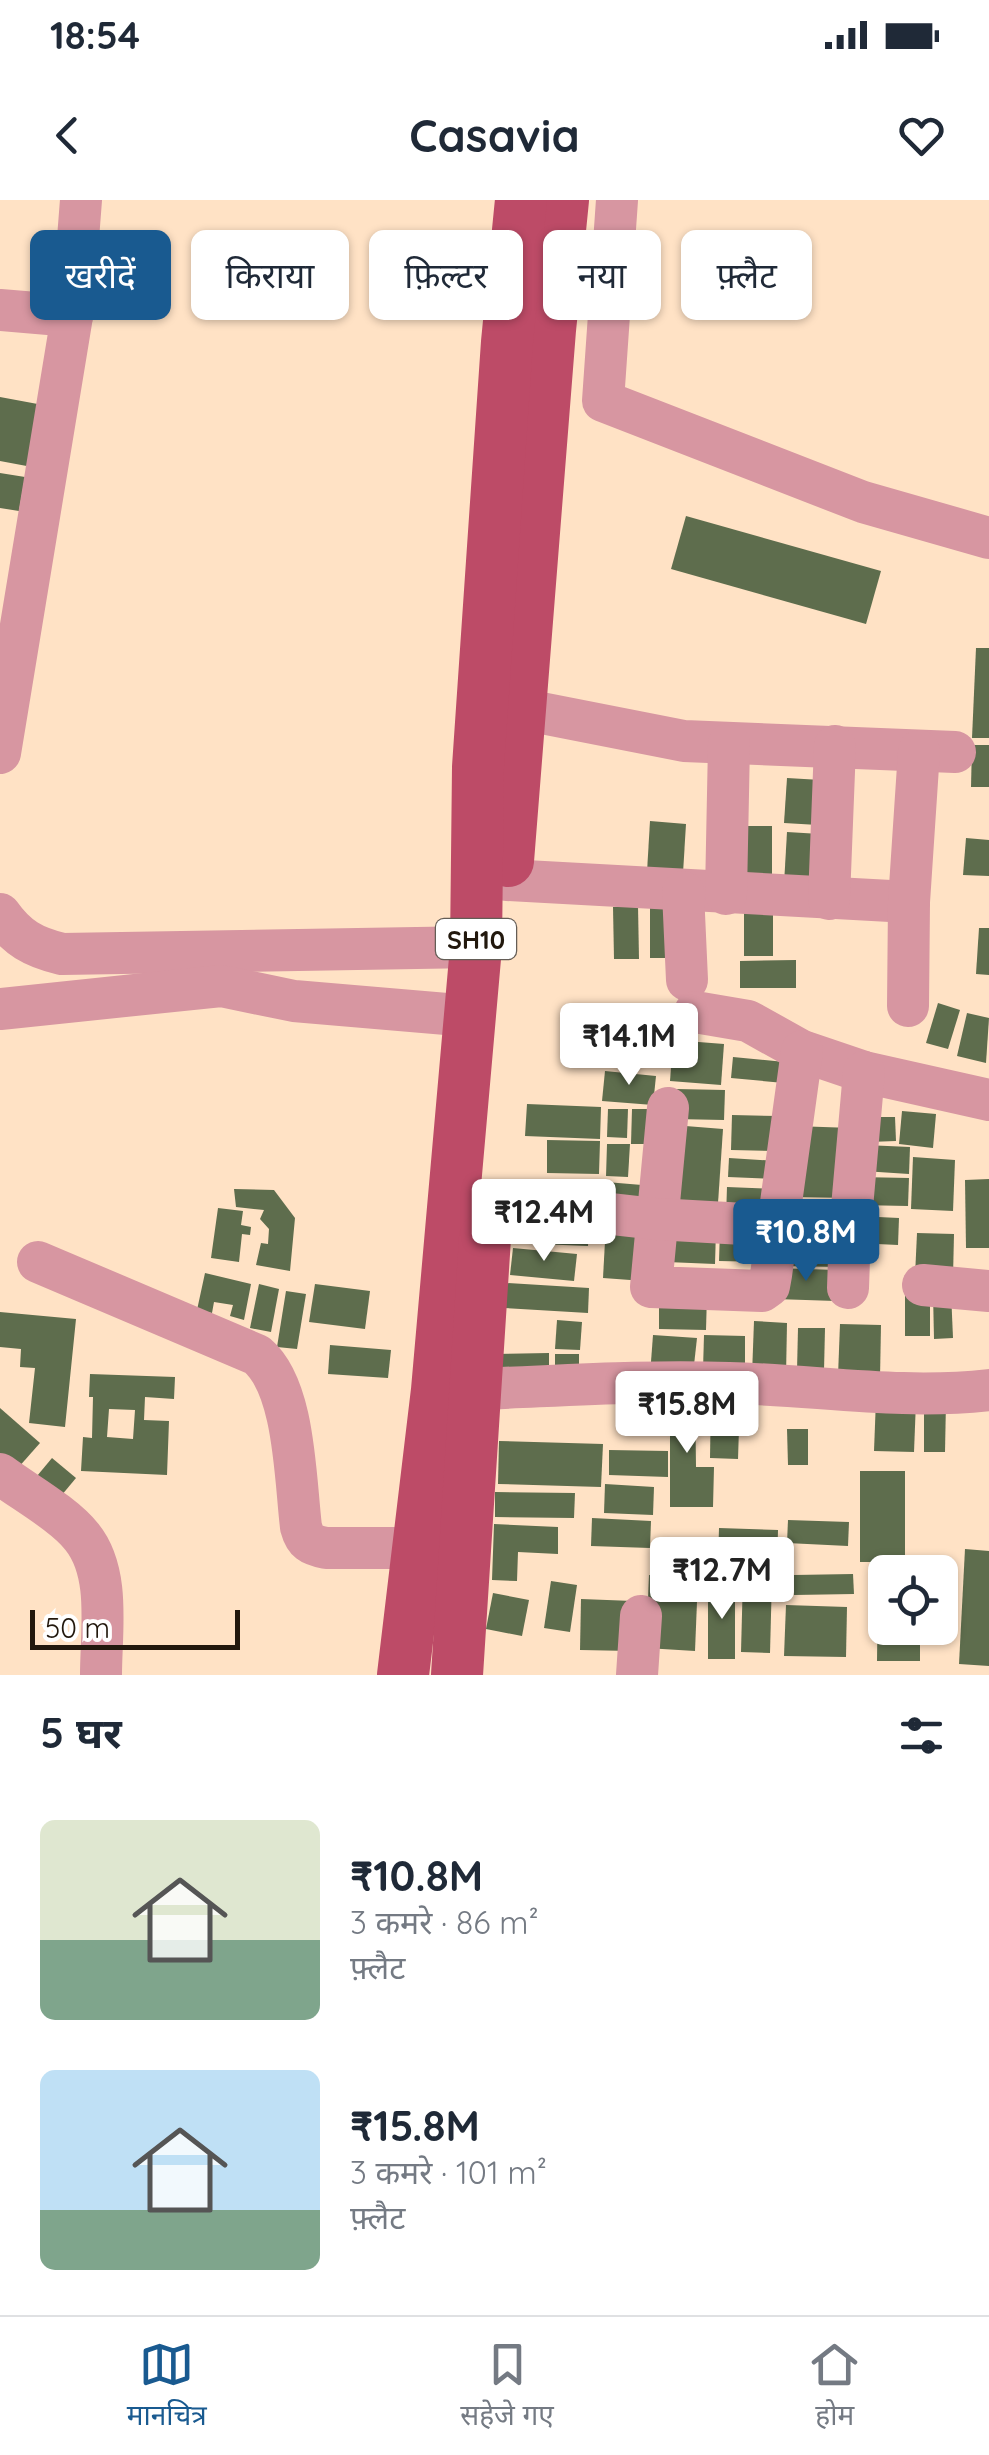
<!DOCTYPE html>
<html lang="hi">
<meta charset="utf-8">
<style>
body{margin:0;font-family:Quicksand,"Noto Sans Devanagari",sans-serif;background:#f2f2f3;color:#1f2937;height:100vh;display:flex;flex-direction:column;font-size:38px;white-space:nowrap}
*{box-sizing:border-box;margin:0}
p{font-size:32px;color:#747a83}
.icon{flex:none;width:55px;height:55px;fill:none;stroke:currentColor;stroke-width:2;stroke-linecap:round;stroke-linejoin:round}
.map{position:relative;height:1475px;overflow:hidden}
.panel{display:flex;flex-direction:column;background:#fff;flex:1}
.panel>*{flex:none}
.hud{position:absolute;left:30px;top:30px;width:930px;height:90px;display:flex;gap:20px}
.controls{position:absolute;left:868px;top:1355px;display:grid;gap:20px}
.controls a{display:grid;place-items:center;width:90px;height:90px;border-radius:15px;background:#fff;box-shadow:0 2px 8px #0004;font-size:50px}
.scale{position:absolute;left:30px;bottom:25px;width:210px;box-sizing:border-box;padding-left:10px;border:5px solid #22180d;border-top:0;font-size:28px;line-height:35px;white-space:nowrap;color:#22180d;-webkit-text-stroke:8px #fff;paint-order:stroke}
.price{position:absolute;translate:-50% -85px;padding:0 22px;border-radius:10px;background:#fff;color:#222;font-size:32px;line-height:65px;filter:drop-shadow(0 2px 5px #0008)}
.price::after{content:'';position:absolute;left:50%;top:60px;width:30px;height:22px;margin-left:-15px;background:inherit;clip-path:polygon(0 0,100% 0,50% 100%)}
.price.selected{background:#195a90;color:#fff}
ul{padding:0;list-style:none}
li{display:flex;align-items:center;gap:30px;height:250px;padding:0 40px}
li span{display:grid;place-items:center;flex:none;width:280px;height:200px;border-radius:15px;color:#555}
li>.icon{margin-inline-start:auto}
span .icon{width:120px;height:120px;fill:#fffc;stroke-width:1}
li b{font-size:42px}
h2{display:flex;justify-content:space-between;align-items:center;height:120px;padding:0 40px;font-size:42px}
.pill{padding:0 35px;border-radius:15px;background:#fff;box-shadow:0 2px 8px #0004;font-size:35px;line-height:90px}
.pill.selected{background:#195a90;color:#fff}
.status{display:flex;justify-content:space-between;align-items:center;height:70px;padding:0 50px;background:#fff;direction:ltr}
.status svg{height:28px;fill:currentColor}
header{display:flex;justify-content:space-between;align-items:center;height:130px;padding:0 40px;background:#fff;font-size:45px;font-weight:700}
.tab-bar{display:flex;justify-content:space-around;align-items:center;height:140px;border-top:2px solid #e0e1e3;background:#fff;font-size:28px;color:#747a83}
.tab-bar a{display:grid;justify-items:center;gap:5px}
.tab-bar .selected{color:#195a90}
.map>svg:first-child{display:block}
.building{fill:#5e6d4d;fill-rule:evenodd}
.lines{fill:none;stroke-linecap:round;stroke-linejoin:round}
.minor{stroke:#d796a1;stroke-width:42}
.major{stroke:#bd4b67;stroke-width:52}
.labels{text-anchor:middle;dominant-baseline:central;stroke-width:8;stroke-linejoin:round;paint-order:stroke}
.shield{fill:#fff;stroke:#645d56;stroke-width:2.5}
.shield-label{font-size:25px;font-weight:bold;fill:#22180d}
</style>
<div class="status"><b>18:54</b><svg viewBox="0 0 49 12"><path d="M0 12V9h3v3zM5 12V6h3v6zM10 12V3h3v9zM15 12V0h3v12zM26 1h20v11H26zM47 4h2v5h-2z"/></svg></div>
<header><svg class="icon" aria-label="back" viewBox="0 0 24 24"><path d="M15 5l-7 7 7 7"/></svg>Casavia<svg class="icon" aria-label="heart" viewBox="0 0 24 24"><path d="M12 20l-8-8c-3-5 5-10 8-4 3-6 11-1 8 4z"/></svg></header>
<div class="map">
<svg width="989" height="1475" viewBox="0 0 989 1475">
<rect width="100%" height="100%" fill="#ffe2c5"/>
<g class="building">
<path d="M0,197L43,205L32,267L0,261Z"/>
<path d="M0,273L25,277L19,311L0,308Z"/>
<path d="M686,316L881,371L866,424L671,369Z"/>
<path d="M976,448H989V538H972Z"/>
<path d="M972,545H989V587H971Z"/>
<path d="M787,578L821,580L818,625L784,623Z"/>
<path d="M650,621L686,624L683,673L647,672Z"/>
<path d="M734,626H772V682H735Z"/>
<path d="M787,632L820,634L817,686L784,684Z"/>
<path d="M966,638L989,640V676L963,675Z"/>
<rect x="650" y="705" width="31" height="53"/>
<path d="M638,706L639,759H614L613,707Z"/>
<rect x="744" y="709" width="29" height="47"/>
<path d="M979,728H989V775L976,774Z"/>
<path d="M796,760V788H740V761Z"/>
<path d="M938,803L960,810L948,849L926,843Z"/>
<path d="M967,813L989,818L986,863L957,856Z"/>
<path d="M673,840L724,844L721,885L670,881Z"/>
<path d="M733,857L785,862L784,883L731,878Z"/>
<path d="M605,871L656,876L653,905L602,901Z"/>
<path d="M676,889L725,890L724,920L675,919Z"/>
<path d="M527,904L601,907L600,939L525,936Z"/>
<path d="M608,909H628L627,938L607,937Z"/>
<path d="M632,909H657V944H631Z"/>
<path d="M902,911L936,914L933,948L899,944Z"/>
<path d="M732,915L778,916V951L731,950Z"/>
<path d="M868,917H895L896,941L869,942Z"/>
<path d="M673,925L723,929L717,1018L667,1015Z"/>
<path d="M794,926L852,928L850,998L792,997Z"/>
<path d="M547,940L600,941L599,974L547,973Z"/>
<path d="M607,944H630L628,977L606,976Z"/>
<path d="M865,945L910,947L909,974L863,971Z"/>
<path d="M913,957L955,960L953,1011L911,1009Z"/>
<path d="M729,958L778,961L777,979L728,977Z"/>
<path d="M859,977L909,978L908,1006L858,1005Z"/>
<path d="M989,979V1048H966L965,980Z"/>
<path d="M606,982L654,986L652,1015L604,1011Z"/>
<path d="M727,987L774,989L773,1018L726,1017Z"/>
<path d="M234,989L274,990L295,1018L290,1071L256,1065L261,1043L268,1044L269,1029L260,1019L264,1010L236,1007Z"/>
<path d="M218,1008L243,1011L241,1025L251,1027L250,1035L242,1034L239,1062L211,1058Z"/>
<path d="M857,1016L899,1018L898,1045L856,1043Z"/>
<path d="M515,1018L589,1021L588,1046L513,1043Z"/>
<path d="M606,1023L648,1025L644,1081L603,1078Z"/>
<path d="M668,1028L716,1030L715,1064L667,1062Z"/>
<path d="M720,1030L768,1032L767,1062L719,1061Z"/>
<path d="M782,1032L841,1033L840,1067L781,1066Z"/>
<path d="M917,1033L954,1034L953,1077L915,1076Z"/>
<path d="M513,1048L577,1054L574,1081L510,1075Z"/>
<path d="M776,1068L837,1070L836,1101L775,1099Z"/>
<path d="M205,1073L251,1084L244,1120L230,1116L233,1105L214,1102L212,1113L197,1110Z"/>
<path d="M506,1083L589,1088L588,1113L504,1108Z"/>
<path d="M259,1084L279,1089L271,1132L250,1128Z"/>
<path d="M315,1084L370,1091L365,1129L309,1122Z"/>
<rect x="905" y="1089" width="25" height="47"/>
<path d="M286,1091L306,1094L297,1149L277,1147Z"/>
<path d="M951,1092L953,1138L934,1139L933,1093Z"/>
<path d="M659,1093L707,1094L706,1130L659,1129Z"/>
<path d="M0,1112L76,1119L65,1227L29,1223L35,1168L20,1167L21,1149L0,1147Z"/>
<path d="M557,1120L582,1122L580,1150L555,1149Z"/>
<path d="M754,1121L787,1123L786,1176L752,1175Z"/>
<path d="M840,1124L881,1125L880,1178L838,1176Z"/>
<path d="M798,1128H825L824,1171H797Z"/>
<path d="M653,1135L697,1138L693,1174L650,1175Z"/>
<path d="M704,1135L745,1136V1171L703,1170Z"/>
<path d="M330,1145L391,1150L388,1178L328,1174Z"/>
<path d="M549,1153V1184L492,1185L491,1154Z"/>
<rect x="555" y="1154" width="24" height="30"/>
<path d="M90,1174L175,1177L174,1199L145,1197L144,1220L169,1221L167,1275L81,1271L83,1237L92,1238L93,1197H89ZM109,1209L135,1210L133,1239L107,1237Z"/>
<path d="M695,1190L696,1267H714L713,1307H670V1191Z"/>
<path d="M711,1197L740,1198L738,1259L710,1258Z"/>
<path d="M876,1199L916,1201L914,1252L874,1251Z"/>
<path d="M924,1201H946L945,1252H924Z"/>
<path d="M0,1208L40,1243L17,1269L0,1254Z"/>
<path d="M787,1229H808V1265H788Z"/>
<path d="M499,1241L603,1244L601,1287L498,1284Z"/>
<path d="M609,1250L668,1251V1277L609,1275Z"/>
<path d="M52,1258L76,1278L56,1302L32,1282Z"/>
<rect x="860" y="1271" width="45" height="91"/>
<path d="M605,1284L654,1287L653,1315L604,1313Z"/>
<path d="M495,1292L575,1293L574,1318L495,1317Z"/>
<path d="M592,1318L651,1321L650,1348L591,1346Z"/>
<path d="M788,1320L849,1322L848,1346L787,1343Z"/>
<path d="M494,1324L558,1327V1354L518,1352L517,1381L492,1380Z"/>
<path d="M719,1328L778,1330L777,1364L718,1362Z"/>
<path d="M965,1349L989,1351V1466L959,1464Z"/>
<path d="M853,1374L854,1394L794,1395V1375Z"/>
<path d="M649,1375L698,1377L695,1451L646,1448Z"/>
<path d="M743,1376L772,1377L770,1453L741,1452Z"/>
<path d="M878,1380H885V1428H920V1461H877Z"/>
<path d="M551,1381L577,1385L570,1432L544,1428Z"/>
<rect x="708" y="1386" width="27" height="73"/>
<path d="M493,1393L529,1400L522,1436L486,1429Z"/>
<path d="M581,1399L633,1401L632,1451L580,1450Z"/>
<path d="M786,1405L847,1407L846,1457L784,1456Z"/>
</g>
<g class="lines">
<g class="minor">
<path d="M617,0L603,201L863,302L989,338"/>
<path d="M0,110L72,116"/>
<path d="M521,509L684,541L955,552"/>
<path d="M0,553L72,116L81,0"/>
<path d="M507,680L909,702"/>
<path d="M683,692L687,780"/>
<path d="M726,694L729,544"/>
<path d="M829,699L835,546"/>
<path d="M0,714C17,738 33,747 62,754L476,747"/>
<path d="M908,806L909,702L919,551"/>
<path d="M0,809L221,786L294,801L470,816"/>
<path d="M695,812L748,821L802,851L864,872L989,900"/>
<path d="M668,908L651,1087L762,1091L769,1086L771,1075L802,851"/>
<path d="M488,1000L656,1019L850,1030"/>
<path d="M38,1062L257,1155C295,1187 295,1277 301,1327C305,1342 311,1345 326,1348H420"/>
<path d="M923,1085L989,1091"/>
<path d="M848,1088L850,1030L864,872"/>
<path d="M476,1189C560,1186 644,1180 729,1183C817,1185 900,1200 989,1190"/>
<path d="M0,1274C24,1292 64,1314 82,1337C111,1373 101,1431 101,1475"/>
<path d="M637,1475L641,1416"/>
</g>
<g class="major">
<path d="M508,661L550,130L563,0"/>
<path d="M403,1475L437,1190L476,747L478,567L507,142L521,0"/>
<path d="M457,1475L485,1038"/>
</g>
</g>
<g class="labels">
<rect class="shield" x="436" y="719" width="80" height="40" rx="8"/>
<g class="shield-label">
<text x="476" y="739">SH10</text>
</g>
</g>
</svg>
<div class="controls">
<a><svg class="icon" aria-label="locate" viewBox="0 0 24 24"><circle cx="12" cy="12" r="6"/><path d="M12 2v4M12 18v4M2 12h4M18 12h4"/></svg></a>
</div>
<div class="scale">50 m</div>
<b class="price" style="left:629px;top:888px">₹14.1M</b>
<b class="price" style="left:544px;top:1064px">₹12.4M</b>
<b class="price selected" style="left:806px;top:1084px">₹10.8M</b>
<b class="price" style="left:687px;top:1256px">₹15.8M</b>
<b class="price" style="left:722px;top:1422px">₹12.7M</b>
<div class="hud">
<a class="pill selected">खरीदें</a>
<a class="pill">किराया</a>
<a class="pill">फ़िल्टर</a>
<a class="pill">नया</a>
<a class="pill">फ़्लैट</a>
</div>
</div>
<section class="panel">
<h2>5 घर<svg class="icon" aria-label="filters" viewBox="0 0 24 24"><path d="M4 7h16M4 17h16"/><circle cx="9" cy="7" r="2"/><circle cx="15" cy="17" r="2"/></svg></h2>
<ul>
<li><span style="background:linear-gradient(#dfe7d0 60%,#7fa58c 0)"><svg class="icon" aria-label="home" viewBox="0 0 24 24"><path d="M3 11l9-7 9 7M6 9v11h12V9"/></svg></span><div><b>₹10.8M</b><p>3 कमरे · 86 m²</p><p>फ़्लैट</p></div></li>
<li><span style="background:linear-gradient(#bfe0f5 70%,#7fa58c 0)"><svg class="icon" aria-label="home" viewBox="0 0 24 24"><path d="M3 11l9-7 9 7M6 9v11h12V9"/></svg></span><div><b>₹15.8M</b><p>3 कमरे · 101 m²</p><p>फ़्लैट</p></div></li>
</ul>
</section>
<nav class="tab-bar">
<a class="selected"><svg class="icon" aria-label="map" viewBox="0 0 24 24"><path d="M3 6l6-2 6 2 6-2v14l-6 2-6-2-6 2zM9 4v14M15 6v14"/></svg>मानचित्र</a>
<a><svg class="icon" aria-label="saved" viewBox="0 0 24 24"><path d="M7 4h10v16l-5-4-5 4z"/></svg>सहेजे गए</a>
<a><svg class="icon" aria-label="home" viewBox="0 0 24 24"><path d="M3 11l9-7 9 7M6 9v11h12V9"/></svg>होम</a>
</nav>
